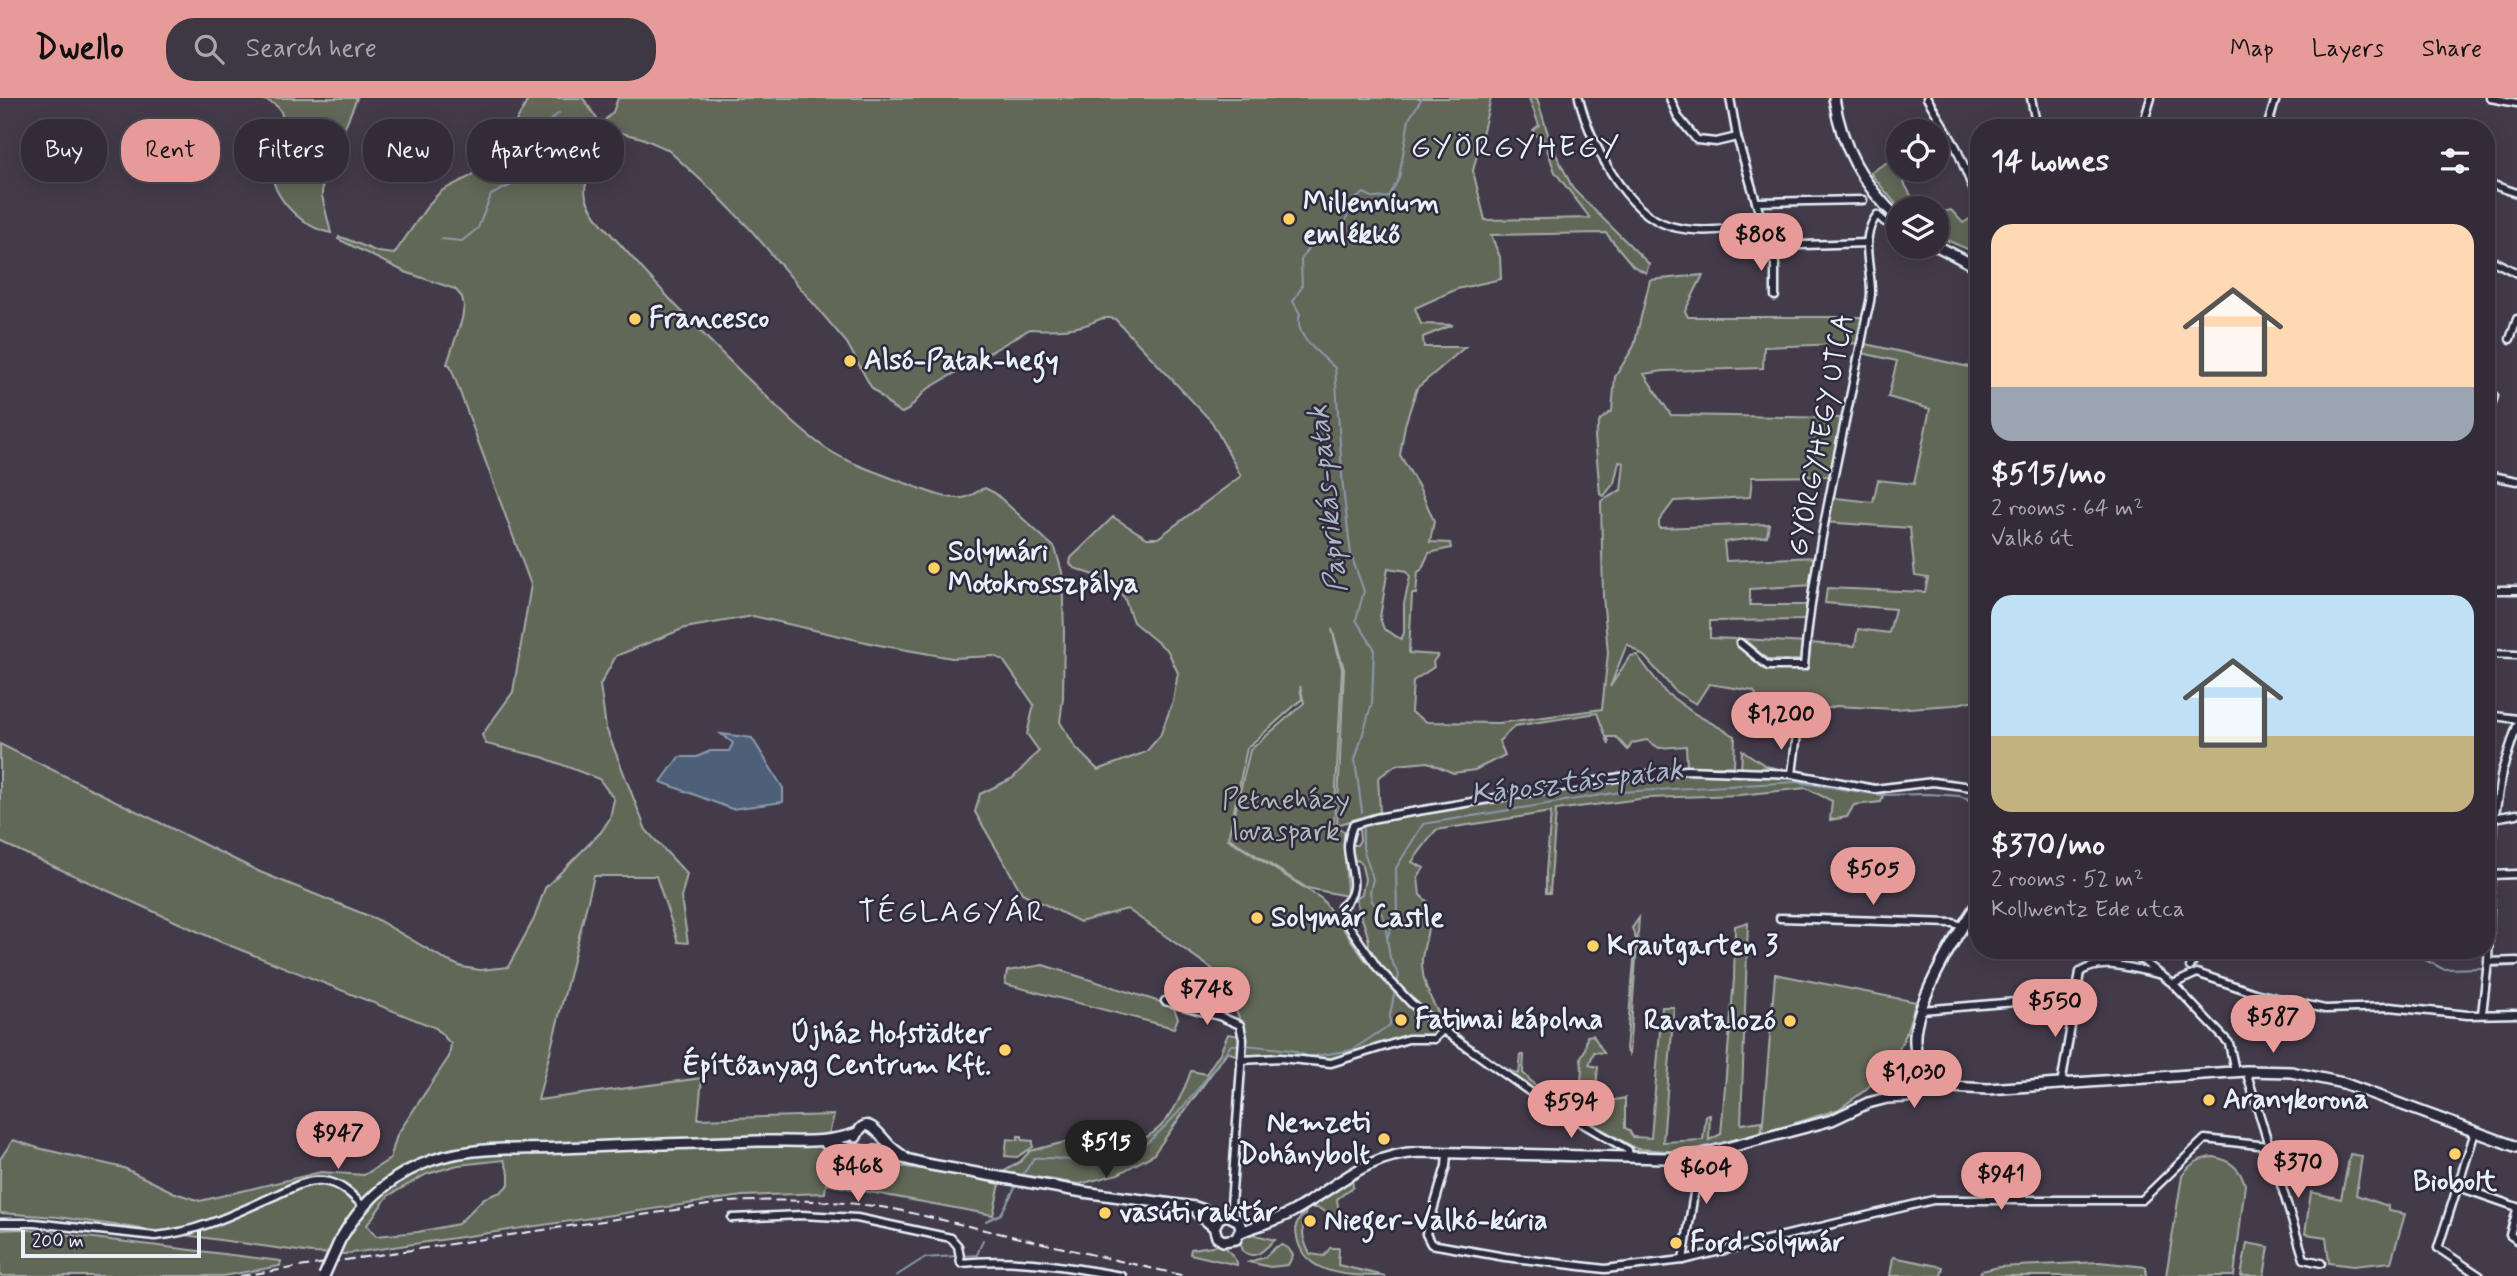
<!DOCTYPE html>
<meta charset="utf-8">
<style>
body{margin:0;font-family:Mynerve,sans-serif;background:#3e3843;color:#f1f3f6;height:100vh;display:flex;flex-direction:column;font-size:26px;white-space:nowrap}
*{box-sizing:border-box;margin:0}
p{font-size:23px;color:#a9a7ae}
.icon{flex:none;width:38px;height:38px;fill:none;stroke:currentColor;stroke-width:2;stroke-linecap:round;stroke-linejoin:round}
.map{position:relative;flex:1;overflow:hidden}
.side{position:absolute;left:1970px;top:21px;width:525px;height:840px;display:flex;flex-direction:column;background:#332c38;border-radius:28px;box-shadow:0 4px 18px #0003,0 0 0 2px #4e4853}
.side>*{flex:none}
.guide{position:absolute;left:21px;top:21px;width:665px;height:63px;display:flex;gap:14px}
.fabs{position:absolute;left:1886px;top:21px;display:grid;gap:14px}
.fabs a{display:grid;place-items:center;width:63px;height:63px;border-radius:50%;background:#332c38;box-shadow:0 4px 18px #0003,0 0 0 2px #4e4853;font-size:35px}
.scale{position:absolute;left:21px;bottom:18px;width:180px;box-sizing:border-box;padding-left:7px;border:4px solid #e8f1f8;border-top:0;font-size:19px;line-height:24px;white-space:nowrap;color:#e8f1f8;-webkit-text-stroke:5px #2f2a3d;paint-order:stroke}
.price{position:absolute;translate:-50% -60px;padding:0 16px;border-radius:24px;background:#e69b98;color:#111;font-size:23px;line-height:46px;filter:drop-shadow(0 2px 4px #0008)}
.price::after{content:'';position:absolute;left:50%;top:42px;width:21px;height:16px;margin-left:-10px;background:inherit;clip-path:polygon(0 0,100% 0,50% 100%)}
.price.current{background:#222;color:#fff}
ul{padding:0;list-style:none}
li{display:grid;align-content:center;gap:14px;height:371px;padding:0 21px}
li span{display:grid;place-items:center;height:217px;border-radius:21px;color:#555}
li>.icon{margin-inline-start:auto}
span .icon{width:126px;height:126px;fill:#fffc;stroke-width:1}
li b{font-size:30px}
h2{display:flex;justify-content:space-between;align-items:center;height:84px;padding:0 21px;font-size:30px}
.pill{padding:0 24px;border-radius:28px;background:#332c38;box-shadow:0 4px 18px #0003,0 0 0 2px #4e4853;font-size:24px;line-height:63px}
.pill.current{background:#e69b98;color:#111}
header{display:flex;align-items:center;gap:42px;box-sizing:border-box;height:98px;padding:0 35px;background:#e69b98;color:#111}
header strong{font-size:33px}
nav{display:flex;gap:38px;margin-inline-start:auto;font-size:24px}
.search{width:490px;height:63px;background:#3e3843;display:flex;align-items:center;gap:18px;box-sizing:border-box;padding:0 24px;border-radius:28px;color:#a9a7ae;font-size:26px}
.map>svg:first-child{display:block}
.green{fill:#626759;stroke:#a5aca8;stroke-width:2;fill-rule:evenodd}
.water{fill:#4d6078;stroke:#8b9aab;stroke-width:2}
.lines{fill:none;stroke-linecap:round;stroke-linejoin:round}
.stream{stroke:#8b9aab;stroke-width:2}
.street-casing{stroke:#e8f1f8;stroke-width:11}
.secondary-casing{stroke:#e8f1f8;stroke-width:14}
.street{stroke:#2f2a3d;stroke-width:6}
.secondary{stroke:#2f2a3d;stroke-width:9}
.rail{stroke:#e8f1f8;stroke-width:2;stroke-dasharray:10 5;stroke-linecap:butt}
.secondary-bridge-casing{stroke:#e8f1f8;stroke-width:14;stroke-linecap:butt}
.secondary-bridge{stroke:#2f2a3d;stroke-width:9}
.poi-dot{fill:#ffd166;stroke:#2f2a3d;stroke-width:2.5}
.labels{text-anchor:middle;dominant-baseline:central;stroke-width:5;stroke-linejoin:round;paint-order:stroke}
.poi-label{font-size:28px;font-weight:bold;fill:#e8f1f8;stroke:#2f2a3d;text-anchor:start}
.street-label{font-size:28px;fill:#e8f1f8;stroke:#2f2a3d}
.park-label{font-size:28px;fill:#b2bab8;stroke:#2f2a3d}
.neighbourhood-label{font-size:30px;letter-spacing:2px;fill:#e8f1f8;stroke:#2f2a3d}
.water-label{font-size:30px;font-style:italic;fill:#aab7c5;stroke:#2f2a3d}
</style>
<header>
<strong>Dwello</strong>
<div class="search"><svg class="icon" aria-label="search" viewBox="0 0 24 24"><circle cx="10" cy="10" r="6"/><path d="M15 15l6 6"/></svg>Search here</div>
<nav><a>Map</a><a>Layers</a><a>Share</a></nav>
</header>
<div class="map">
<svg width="2517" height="1178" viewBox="0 0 2517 1178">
<rect width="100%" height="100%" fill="#443b4a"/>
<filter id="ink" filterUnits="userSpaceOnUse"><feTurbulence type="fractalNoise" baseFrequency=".0143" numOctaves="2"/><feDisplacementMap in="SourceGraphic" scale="14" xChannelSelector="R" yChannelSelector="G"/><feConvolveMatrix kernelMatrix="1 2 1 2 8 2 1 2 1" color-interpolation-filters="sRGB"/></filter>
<g filter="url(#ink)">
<g class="green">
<path d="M259,0H357L337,48L323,69L322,98L331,135C304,130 272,101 272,72C272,54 289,32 281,14C277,5 267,3 259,0Z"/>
<path d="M529,0H583L609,39C608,47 604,53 600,60C580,90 580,96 601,125C653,183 705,241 763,295C783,315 803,335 827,351C850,366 879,375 905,385C922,391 943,401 961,400C970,400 976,393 985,390L995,395L1055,450L1062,474L1064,534L1063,600L1060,624L1076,650L1098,672L1146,654L1160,638L1173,603L1178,575L1168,553L1133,524L1124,499L1097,478L1074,470L1070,466L1071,460L1113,419L1147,440H1158L1241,378L1212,324L1115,221C1101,217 1095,225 1082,228C1066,232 1047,232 1030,231L926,292L908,312L902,315L893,310L871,289L847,245L751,132L715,95L667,51L642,40L609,32L605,22L613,14L618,0H1491L1473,73L1485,122L1590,120L1555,74L1542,37L1536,38L1533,32L1539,27L1529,0H1537L1551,46L1573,91L1649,166L1646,175L1633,168L1606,135L1491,137L1500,159L1501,181L1457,191L1415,210L1421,226L1453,227L1423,239L1424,249H1465L1417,290L1405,327L1400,357L1420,391L1434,423L1430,444L1450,445L1451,450L1429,455L1421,472L1418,474L1416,496H1412L1409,555L1438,557L1433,564L1434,569L1413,583L1411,614L1427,624L1499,625L1602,611L1608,555L1603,498L1601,403L1621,392L1624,365L1619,364L1614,385L1604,398L1600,396L1595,338L1600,322L1612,313L1615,279L1634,248L1650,182L1703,177L1685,213L1688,219H1864L1861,245L1969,269L1979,233V601L1953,607L1894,611L1836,608L1814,615L1795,633L1757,632V627L1741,626L1756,596L1753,593L1709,586L1696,606L1676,594L1645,559L1627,546L1610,589L1630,558L1637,557L1665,594L1695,616L1735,638L1734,668L1687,669L1686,648L1659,650L1647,642L1632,645L1628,652L1616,639H1608L1609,647L1597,615L1515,628L1499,643L1505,657L1475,672L1453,675L1428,664L1396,667L1378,680L1380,714L1337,727L1344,571L1332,531L1342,571L1334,730L1344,733L1347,798L1307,790L1229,740L1250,652L1304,605L1300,588L1302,601L1247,650L1228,741L1322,801L1365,862C1377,843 1358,819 1356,800L1362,796L1365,781L1361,764L1354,761L1351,747H1357L1360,742L1359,729L1377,723L1619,682L1689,675L1741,676L1742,652L1766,668L1884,695L1881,704L1854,707L1847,719L1830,722L1832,703L1806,690L1740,697L1647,700L1556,712L1550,795H1546V774L1551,714L1436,732L1412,764L1424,770L1418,779L1420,797L1428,804C1428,814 1429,826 1427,836C1425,848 1421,856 1422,868C1423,885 1429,899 1438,914C1447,931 1500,971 1519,976L1521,957H1524L1523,975L1536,988L1563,992V1003L1576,1004L1580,992L1582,972L1581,959L1585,952L1587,938L1593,937L1604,955L1594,954L1589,967L1598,969L1595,1001L1608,1007L1610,1003L1625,1000V1030L1629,1032L1633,1039L1651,1040L1662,909H1674L1663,1044L1703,1042L1706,1018L1710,1017L1709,1042L1721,1036L1734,881L1735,828L1748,824L1741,1026L1762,1023L1761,1036L1700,1050L1669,1053L1637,1051L1539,995L1449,931L1431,938H1405L1330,962L1245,960L1227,954L1153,1057L1118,1076L1080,1086L1003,1074L1021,1063L1030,1053L1065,1044L1098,1045L1108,1054C1159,1042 1174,1020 1191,973L1206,976L1220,955L1228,936L1247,939V936L1218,875L1127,811L1080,824L1022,795L975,714L980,696L1013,680L1039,653L1027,636L1034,607L1003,562L994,558L952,560L879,547L753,518L685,530L616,558L600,587L606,630L646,732L687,776L681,800L688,845L678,844L656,778H594L538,1002L702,980L698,1021L834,1017L824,1055L858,1063L938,1073L1000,1086L993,1117L826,1086L825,1095L742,1098L345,1156L312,1155L58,1119L0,1115V1061L13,1042L38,1050L124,1070L175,1095L200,1103L321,1074L364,1077L390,1061L397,1037L449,959L451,946L436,930L221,844L0,744V646L260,774L376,821L448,863L462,869L480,872L508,869L534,821L545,790L601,734L610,720L614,701L599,681L542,659L486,646L482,637L513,594L531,487L450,267L447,266L462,221L464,208L462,199L455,191L405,174L338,141L339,139L344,140L378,154L394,156L429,106L441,93L471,78L500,52ZM1864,245L1862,255L1897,263L1888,299L1930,311L1914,386L1878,382L1873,404L1827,399L1823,424L1910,430L1915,478L1928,480L1925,494L1827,490L1825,505L1895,511L1889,535L1858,531L1855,548L1744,541L1768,562H1799L1798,569C1761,573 1764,569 1736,547L1735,541L1710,540V523L1808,522L1807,507H1750V491L1813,487L1817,459L1726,463L1724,444L1767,438L1769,426L1659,430V423L1674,403L1750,399L1752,379L1830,378L1841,320L1671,317L1644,276L1664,273L1763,270L1764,249ZM1388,470L1407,473L1410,479L1404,506V535L1401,541L1384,531L1380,520ZM504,1062L509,1076V1086L501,1094L484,1100L458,1126L418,1134L376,1138L367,1127L388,1098L427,1076L458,1067Z"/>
<path d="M1891,62L1913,101L1922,110H1899L1871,76V74Z"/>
<path d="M1951,112L1963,125L1979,115V156L1937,138V115Z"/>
<path d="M1639,820L1629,956L1626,951L1636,841L1632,830Z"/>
<path d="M1043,867L1173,908L1178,920L1174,930L1005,886L1007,873Z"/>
<path d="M1775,876L1916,904L1904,941L1890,969L1864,993L1839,1011L1762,1036Z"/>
<path d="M1018,1038H1022V1042L1033,1043V1049L1017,1059L1005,1058L1007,1041L1018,1042Z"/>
<path d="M2350,1056L2362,1058L2356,1097L2388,1108V1113L2405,1116L2391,1164L2353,1168L2329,1165L2326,1139L2305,1136L2311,1094L2341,1101Z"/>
<path d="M2214,1059C2230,1062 2240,1070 2245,1086L2234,1178H2166L2182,1078C2190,1065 2200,1060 2214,1059Z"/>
<path d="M1352,1079L1353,1089L1337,1101L1339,1116L1334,1121C1327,1113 1318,1108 1307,1110C1301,1126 1301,1140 1310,1156L1324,1158L1330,1150H1339L1338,1167L1385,1178C1347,1178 1295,1178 1296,1127L1307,1108Z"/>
<path d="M21,1131L281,1163L280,1168L223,1178H0V1132Z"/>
<path d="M1250,1133L1251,1136L1275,1142C1264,1150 1257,1164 1243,1153L1240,1143Z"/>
<path d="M2247,1145L2269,1149L2264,1178H2241Z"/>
<path d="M1220,1147L1227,1151L1237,1164V1167L1190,1156L1191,1151Z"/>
<path d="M1282,1147L1288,1150L1293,1157L1288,1167L1270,1169L1249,1164L1265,1159L1276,1149Z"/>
<path d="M1893,1159L1943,1169L1941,1178H1890Z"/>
<path d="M2099,1164L2146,1169V1178H1980L1981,1173L1999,1169Z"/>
</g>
<path class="water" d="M721,636L752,640L783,690V704L732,711L661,684L679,659H697L710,653H729L733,645Z"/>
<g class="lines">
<g class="stream">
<path d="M537,63L572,45L601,23"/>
<path d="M441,141L462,143L478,130L491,97L517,84L537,63C539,40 540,29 559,15"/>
<path d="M1979,527L1974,540L1979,558"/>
<path d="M1976,686L1979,677"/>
<path d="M1968,701L1972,693"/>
<path d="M1362,714L1355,662L1372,605L1374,550L1356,522L1364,493L1351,457L1343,390L1335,270C1320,255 1293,239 1300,216L1293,203L1302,189L1301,162L1311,145L1318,141H1342L1350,105L1364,95L1374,100L1389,99L1399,80L1409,21L1422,0"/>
<path d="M1363,730V750L1373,781L1370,794L1372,803L1384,819L1390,860L1399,877L1397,887"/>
<path d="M1387,840L1397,817L1396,770L1423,726L1620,694L1797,684L1880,697L1929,696L1960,698L1968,701L1979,715"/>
<path d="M2343,852H2354"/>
<path d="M2406,852L2443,871L2484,870"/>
<path d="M2493,869L2517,868"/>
<path d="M1245,947L1291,952L1309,959L1352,952L1390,927V917L1395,892"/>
<path d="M1022,1078L1034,1060C1060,1058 1087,1068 1114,1063C1153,1055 1208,979 1231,947H1239"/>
<path d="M986,1123L1001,1116L1017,1086"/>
<path d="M962,1158L977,1157L983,1142"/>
<path d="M896,1178L924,1160L957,1158"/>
</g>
<g class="street-casing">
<g id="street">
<path d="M1579,0C1589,42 1625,115 1670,128C1699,136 1732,132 1761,124"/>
<path d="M1670,0L1678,19L1697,42L1716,44L1737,39"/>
<path d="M1730,0L1737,39L1769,148L1867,145"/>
<path d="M1927,0L1956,49L1979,105"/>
<path d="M2031,0L2037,30"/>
<path d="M2490,0L2517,5"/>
<path d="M2142,30L2151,0"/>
<path d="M2267,30L2276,0"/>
<path d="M2487,85L2517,95"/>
<path d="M1756,104L1863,102"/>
<path d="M1769,148L1775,166V198"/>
<path d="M2487,160L2517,175"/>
<path d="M2510,241L2517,221"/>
<path d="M2487,320L2494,298"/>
<path d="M2487,377L2517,383"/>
<path d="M2487,492H2517"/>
<path d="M1740,545L1768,568H1804C1814,451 1844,336 1866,220C1868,212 1871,203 1871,194C1871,167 1859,141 1877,117L1885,124L1899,126"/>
<path d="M2487,556L2517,557"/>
<path d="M2487,617L2517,621"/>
<path d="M1792,676L1797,636"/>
<path d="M2487,721L2517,716"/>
<path d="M2490,777L2517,776"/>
<path d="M1780,820L1953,825L1962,828"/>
<path d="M2129,852L2173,886L2229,945L2235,973"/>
<path d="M2488,864L2517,863"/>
<path d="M2190,869L2199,852"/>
<path d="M2173,886L2197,875L2255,895L2325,911L2390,909L2468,917L2517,916"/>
<path d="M1165,903L1219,918L1240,927L1243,941L1231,1107L1236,1120"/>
<path d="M1922,912L2075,899"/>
<path d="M2482,916L2488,864L2493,718L2496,711L2502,673L2517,628"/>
<path d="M1241,962L1280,960L1331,965L1408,941H1434L1443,932"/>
<path d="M2246,973L2304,1161L2321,1165"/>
<path d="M2061,987L2080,874C2103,859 2133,871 2158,876"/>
<path d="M2475,1034L2438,1150L2480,1178"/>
<path d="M1447,1054L1446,1068L1426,1136L1431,1146L1505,1159L1605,1171L1683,1162L1933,1102H2142L2205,1041L2267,1048"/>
<path d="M1629,1058L1628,1052L1540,1001L1443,932L1411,905L1377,869L1344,821L1341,809C1363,793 1349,771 1348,749C1348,741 1350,735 1353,727L1376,720L1621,679L1686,672L1792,676L1875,691L1933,684L1979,690"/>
<path d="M2456,1088L2517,1109"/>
<path d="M2517,1112L2510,1137L2517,1142"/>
<path d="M732,1120L802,1117L857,1120L951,1140L958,1148L961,1165C1016,1159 1068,1169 1122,1178"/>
<path d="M0,1125H34L155,1138C194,1135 232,1117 267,1101C284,1094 304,1081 323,1083C341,1085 352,1097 363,1108"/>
<path d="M1683,1162L1699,1065L1696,1058"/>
</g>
</g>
<g class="secondary-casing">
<g id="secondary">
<path d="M1834,0C1841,48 1863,88 1899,121"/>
<path d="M1937,148L1979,170"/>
<circle cx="1927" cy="983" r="6"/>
<path d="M1931,977C1922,969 1915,957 1915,944C1912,908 1959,833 1979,803"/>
<path d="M1931,988L1988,991L2246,973L2291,974L2343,985L2517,1049"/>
<path d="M856,1039C866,1013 880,1038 890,1048C894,1052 899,1055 904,1059"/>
<path d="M826,1046C838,1048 866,1055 875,1053L926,1066L1083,1094L1195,1109L1222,1118"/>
<path d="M1197,1115L1214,1129L1217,1139L1223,1143L1236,1141L1241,1131L1239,1123L1227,1117L1219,1120L1214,1129"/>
<path d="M1241,1134C1258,1127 1276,1123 1292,1114C1339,1088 1363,1057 1420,1054L1665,1060L1696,1058L1814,1027L1832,1022L1868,1005L1887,1000L1907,999L1928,989"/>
<path d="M340,1142C359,1109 385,1082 420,1067C463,1047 515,1052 561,1050C627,1047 692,1045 758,1043C792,1042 824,1047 857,1035"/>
</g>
</g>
<use href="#street" class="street"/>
<use href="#secondary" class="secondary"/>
<path class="rail" d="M240,1178L728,1104C785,1101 839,1102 894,1111L1185,1178"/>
<g class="secondary-bridge-casing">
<path id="secondary-bridge" d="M324,1178L340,1142"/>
</g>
<use href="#secondary-bridge" class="secondary-bridge"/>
</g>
</g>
<g class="poi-dot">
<circle cx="1289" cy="121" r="7"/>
<circle cx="635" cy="221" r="7"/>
<circle cx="850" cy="263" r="7"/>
<circle cx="934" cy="470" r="7"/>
<circle cx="1257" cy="820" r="7"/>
<circle cx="1593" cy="848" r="7"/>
<circle cx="1401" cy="922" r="7"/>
<circle cx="1790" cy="923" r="7"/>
<circle cx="1005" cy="952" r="7"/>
<circle cx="2209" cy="1002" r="7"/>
<circle cx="1384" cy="1041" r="7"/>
<circle cx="2455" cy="1056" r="7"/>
<circle cx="1105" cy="1115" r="7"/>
<circle cx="1310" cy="1123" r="7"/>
<circle cx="1676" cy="1145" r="7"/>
</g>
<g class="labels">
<g class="poi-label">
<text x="1303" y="105">Millennium<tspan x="1303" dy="32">emlékkő</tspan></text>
<text x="649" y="221">Francesco</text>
<text x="864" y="263">Alsó-Patak-hegy</text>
<text x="948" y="454">Solymári<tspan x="948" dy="32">Motokrosszpálya</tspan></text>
<text x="1271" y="820">Solymár Castle</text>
<text x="1607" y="848">Krautgarten 3</text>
<text x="1415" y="922">Fatimai kápolna</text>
<text x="1776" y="923" text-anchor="end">Ravatalozó</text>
<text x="991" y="936" text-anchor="end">Újház Hofstädter<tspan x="991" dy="32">Építőanyag Centrum Kft.</tspan></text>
<text x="2223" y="1002">Aranykorona</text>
<text x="1370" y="1025" text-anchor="end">Nemzeti<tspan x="1370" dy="32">Dohánybolt</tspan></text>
<text x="2455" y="1084" text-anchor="middle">Biobolt</text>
<text x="1119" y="1115">vasúti raktár</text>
<text x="1324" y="1123">Nieger-Valkó-kúria</text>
<text x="1690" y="1145">Ford Solymár</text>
</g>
<g class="street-label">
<text transform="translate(1822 337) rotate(-79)">GYÖRGYHEGY UTCA</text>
</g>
<g class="park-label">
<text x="1286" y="702">Petneházy<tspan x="1286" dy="32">lovaspark</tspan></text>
</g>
<g class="neighbourhood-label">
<text x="1516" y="49">GYÖRGYHEGY</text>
<text x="952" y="814">TÉGLAGYÁR</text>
</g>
<g class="water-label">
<text transform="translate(1328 401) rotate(-96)">Paprikás-patak</text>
<text transform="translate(1577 684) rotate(-7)">Káposztás-patak</text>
</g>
</g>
</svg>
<div class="fabs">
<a><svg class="icon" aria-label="locate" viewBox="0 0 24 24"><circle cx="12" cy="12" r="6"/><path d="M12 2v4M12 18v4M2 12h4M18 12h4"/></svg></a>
<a><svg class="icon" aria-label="layers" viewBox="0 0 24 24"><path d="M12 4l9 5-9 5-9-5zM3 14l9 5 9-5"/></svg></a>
</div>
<div class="scale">200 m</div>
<b class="price" style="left:1761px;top:175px">$808</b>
<b class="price" style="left:1781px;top:654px">$1,200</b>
<b class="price" style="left:1873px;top:809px">$505</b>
<b class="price" style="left:1207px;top:929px">$748</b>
<b class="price" style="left:2055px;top:941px">$550</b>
<b class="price" style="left:2273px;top:957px">$587</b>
<b class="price" style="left:1914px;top:1012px">$1,030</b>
<b class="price" style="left:1571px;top:1042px">$594</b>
<b class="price" style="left:338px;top:1073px">$947</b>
<b class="price current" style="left:1106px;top:1082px">$515</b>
<b class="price" style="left:2298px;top:1102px">$370</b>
<b class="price" style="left:858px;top:1106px">$468</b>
<b class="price" style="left:1706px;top:1108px">$604</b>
<b class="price" style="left:2001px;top:1114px">$941</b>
<div class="guide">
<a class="pill">Buy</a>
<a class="pill current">Rent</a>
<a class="pill">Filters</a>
<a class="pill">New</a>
<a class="pill">Apartment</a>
</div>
<section class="side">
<h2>14 homes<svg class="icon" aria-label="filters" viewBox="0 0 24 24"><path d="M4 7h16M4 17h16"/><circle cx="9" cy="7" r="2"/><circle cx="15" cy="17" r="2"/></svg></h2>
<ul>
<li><span style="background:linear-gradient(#ffd9b3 75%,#9aa5b1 0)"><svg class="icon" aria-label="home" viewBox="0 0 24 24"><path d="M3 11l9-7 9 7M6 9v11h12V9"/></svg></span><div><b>$515/mo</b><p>2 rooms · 64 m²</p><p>Valkó út</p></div></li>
<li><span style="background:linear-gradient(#bfe0f5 65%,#c2b280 0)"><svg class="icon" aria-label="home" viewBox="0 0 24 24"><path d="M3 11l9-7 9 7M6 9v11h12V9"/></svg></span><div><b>$370/mo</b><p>2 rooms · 52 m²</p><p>Kollwentz Ede utca</p></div></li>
</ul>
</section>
</div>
